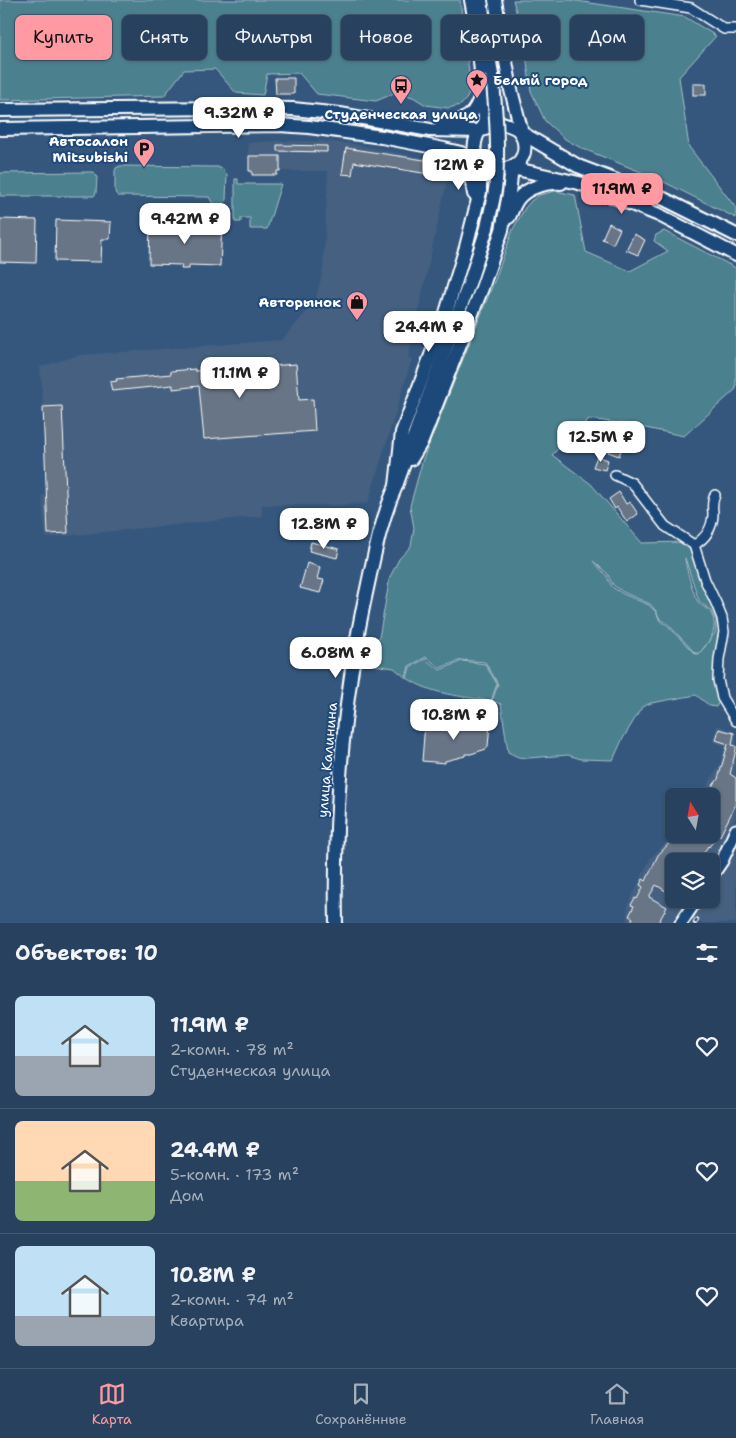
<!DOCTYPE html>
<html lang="ru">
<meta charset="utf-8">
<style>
body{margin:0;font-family:"Shantell Sans",sans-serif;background:#344c67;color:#f1f3f6;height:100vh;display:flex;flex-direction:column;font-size:19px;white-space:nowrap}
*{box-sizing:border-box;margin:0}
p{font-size:16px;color:#a5afbc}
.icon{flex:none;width:28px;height:28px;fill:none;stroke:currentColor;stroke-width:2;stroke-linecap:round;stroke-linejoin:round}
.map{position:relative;height:923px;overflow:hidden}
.details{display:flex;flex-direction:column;background:#28415e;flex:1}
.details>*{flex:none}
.hud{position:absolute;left:15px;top:15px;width:706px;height:45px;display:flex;gap:10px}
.needle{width:32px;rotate:349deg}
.tools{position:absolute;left:665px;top:788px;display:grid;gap:10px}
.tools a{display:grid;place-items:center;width:55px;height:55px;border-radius:8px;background:#28415e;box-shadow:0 1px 4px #0004,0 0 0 1px #445a73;font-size:25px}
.price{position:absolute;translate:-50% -42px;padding:0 11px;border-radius:10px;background:#fff;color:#222;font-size:16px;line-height:32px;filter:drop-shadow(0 1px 2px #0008)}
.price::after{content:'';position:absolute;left:50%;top:30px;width:15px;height:11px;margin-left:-8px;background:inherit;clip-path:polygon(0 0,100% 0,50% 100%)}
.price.current{background:#ff9aa2;color:#111}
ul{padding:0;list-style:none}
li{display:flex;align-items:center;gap:15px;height:125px;padding:0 15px}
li+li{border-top:1px solid #445a73}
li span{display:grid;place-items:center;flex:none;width:140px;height:100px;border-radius:8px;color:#555}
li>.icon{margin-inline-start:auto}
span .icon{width:60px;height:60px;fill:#fffc;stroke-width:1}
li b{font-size:21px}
h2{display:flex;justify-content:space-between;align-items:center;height:60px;padding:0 15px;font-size:21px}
.tag{padding:0 18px;border-radius:8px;background:#28415e;box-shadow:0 1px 4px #0004,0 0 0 1px #445a73;font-size:18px;line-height:45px}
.tag.current{background:#ff9aa2;color:#111}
.tab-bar{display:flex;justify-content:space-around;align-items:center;height:70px;border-top:1px solid #445a73;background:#28415e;font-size:14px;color:#a5afbc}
.tab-bar a{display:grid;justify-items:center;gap:2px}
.tab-bar .current{color:#ff9aa2}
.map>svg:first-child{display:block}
.built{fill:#446080}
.green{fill:#4c808e;stroke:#a6c0c6;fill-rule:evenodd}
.building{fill:#677586;stroke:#fff}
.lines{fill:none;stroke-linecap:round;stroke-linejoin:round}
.minor-casing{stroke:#fff;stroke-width:12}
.tertiary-casing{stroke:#fff;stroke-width:15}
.secondary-casing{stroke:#fff;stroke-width:16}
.minor{stroke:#1f4a7a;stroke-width:9}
.tertiary{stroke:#1f4a7a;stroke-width:11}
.secondary{stroke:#1f4a7a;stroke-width:12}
.rail-casing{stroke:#fff;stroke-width:4.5}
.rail{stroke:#1f4a7a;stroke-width:2.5;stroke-dasharray:8;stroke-linecap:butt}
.secondary-bridge-casing{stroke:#fff;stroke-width:16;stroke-linecap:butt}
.secondary-bridge{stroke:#1f4a7a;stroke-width:12}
.labels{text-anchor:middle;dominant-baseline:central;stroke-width:4;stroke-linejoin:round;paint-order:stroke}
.poi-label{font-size:14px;font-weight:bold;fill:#fff;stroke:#1f4a7a;text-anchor:end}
.street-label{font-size:14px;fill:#fff;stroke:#1f4a7a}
</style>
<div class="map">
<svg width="736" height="923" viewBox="0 0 736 923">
<rect width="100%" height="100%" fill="#35577e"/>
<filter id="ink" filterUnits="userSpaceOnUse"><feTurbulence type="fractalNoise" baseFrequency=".02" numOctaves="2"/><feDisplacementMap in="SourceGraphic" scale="10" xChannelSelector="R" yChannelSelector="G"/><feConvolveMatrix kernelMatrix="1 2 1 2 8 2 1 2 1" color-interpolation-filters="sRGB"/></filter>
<g filter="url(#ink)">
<g class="built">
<path d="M275,141H325L352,144L451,163L408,358L412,359L368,503L337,505H262V516L46,538L44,526L42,495L46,494L43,407L40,367L79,355L282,340L315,302L323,270L328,171H278L277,175H252V171H249L248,143Z"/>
<path d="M717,725L736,733V817L721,848L711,865V861H674V899H690L676,923H626L628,905L651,857L675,834H711V796H700L719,767L725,746L713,742Z"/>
<path d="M736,843V923H688L702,899H711V884Z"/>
</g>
<g class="green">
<path d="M0,0H460L470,80V91L467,98L461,105L448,108L426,105L413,97L395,93L376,101L317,94L299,73L267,74L263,95L236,93L215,69L184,70L164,96L0,100Z"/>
<path d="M513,0H570L685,17L716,36L679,77L689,147L736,208V218L656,178L581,148L565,139L545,121L531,91L524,41Z"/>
<path d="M120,166L218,167L222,169L227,174L226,200L224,203L221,205L213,204L209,197L118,196L116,194L115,191V171L116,168Z"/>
<path d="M91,172H94L97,177L96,193L94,196H0V173Z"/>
<path d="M235,179H238V184H281L267,229H250V218H241V222H235Z"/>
<path d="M555,191L575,195L586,252L630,271L668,251L654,241L656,235L664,231L736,268V389L684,436L626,424L589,419L552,455L591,484L642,543L683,542L694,548L721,619L720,700L716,707L710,706L696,695L651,703L642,707L622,740L613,760L581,759L568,755L528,758L518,757L508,752L501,704L492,701L498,684L485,662L461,660L440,668L426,657L409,666L406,678L394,668L374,665L390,577L399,559L411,546L414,528L410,506L423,459L496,277L513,229L525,208L531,201L539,195ZM685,558L699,601L711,611L716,621L715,633L699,654H695L666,624L660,621L656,612L649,605L623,594L612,587L606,575L593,561L607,573L613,585L623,592L650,604L656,611L660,619L667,623L695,653H699C710,643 720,626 710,612C707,608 701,606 698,602C694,597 685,565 685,558Z"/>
<path d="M425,659L440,670L462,661L485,664L497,684L491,701C462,696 432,695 407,678L410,667Z"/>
</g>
<g class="building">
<path d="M275,78H294V94H276Z"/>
<rect x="693" y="84" width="13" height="11"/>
<path d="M277,145L327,146V152L277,151Z"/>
<path d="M346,148L431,161L429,174L354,162L352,175L342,174Z"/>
<path d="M249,156H280V171H277V175H252V171H249Z"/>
<path d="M0,219L37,220L36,263L0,262Z"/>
<path d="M56,220L111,222L110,239H102L101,262L55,261Z"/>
<path d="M150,223L222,225L220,266L189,265V269H181L182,265L149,264Z"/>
<path d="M609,223L620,229L613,244L602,239Z"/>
<path d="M634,234L645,240L638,255L626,250Z"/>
<path d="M296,364L299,400L313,399L315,431L204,439L199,386L173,389V385L112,391L110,382L117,381L116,379L171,374V371L195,369V371L220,370Z"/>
<path d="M62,406L68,533L48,534L43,407Z"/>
<path d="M613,435L625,439L619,456L608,452Z"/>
<path d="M597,456L608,460L605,470L593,467Z"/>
<path d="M619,492L626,504L630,502L638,514L627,522L617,507L615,509L609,499Z"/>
<path d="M311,542L339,549L337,558L309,551Z"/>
<path d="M307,563L320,567L317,579L324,580L320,593L300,588Z"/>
<path d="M485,717L489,719L490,724L488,746L486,749L471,754H465V756L445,761V763L422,761L425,723L476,726L480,718Z"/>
<path d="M719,729L734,733L732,745L736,746V750L730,774L736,778V804L720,836L718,835L709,847L708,846L699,861H674V896L656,885L649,897L667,907L658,923H630L633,918L629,916L634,906L631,905L635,898L637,899L643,887L640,885L643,879L646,881L658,855L678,834H711V796H705L718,779L728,744L716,740Z"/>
</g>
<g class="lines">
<g class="minor-casing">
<g id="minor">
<path d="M640,0L691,8L724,29H736"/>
<path d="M615,475L632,483L665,526L694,545C706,538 712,529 713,515C713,507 711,503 715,495"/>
<path d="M694,545L705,580L716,603L722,618L724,632L719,659L718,680L722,698L736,721"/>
</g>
</g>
<g class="tertiary-casing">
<g id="tertiary">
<path d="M711,877L722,861L736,830"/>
<path d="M681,923L697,899"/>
</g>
</g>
<g class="secondary-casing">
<g id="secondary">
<path d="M481,0L492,75"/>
<path d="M495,0L511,90L522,133L578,166L662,198L736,235"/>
<path d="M0,110L233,108L293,109L340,114L430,130L479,131L484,124L485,118L478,38L471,0"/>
<path d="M502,123C515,127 521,128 524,142C531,182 456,178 479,131Z"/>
<path d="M441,126C465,119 473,120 481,95"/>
<path d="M0,129L279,125L309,127L382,137L444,149L461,153L480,163V192L466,247L442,326L402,432L396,486"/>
<path d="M452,156C469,162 472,179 474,194"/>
<path d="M509,217C512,211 514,204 518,199C527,187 547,182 561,183"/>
<path d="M411,459L422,441L482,288L502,230L509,193L512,168L579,183L659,215L736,255"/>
<path d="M336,923C334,809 343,695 368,584C375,551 382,517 396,486L471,278L487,228"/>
</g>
</g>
<use href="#minor" class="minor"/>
<use href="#tertiary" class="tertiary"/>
<use href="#secondary" class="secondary"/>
<g class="rail-casing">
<path id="rail" d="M695,923L697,920"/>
</g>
<use href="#rail" class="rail"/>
<g class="secondary-bridge-casing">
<path id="secondary-bridge" d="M487,228C490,212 495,197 496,181C499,146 496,110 492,75"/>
</g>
<use href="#secondary-bridge" class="secondary-bridge"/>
</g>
</g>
<defs>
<g id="sight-pin" transform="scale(1.125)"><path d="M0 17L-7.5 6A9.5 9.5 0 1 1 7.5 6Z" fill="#ff9aa2" stroke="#1f4a7a"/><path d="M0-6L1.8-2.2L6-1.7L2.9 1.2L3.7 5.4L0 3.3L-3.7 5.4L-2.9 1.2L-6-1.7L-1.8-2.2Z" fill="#111"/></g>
<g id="bus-pin" transform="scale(1.125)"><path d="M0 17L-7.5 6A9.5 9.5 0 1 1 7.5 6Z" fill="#ff9aa2" stroke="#1f4a7a"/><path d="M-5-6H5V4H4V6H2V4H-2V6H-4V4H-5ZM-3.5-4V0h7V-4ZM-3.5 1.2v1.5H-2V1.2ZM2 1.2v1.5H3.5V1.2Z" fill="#111"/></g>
<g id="parking-pin" transform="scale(1.125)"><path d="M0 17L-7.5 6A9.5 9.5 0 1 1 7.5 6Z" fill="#ff9aa2" stroke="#1f4a7a"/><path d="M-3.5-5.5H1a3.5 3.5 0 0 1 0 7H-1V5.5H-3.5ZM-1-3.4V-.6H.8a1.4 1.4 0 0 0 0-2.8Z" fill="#111"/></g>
<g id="shop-pin" transform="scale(1.125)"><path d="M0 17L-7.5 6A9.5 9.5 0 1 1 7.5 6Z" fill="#ff9aa2" stroke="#1f4a7a"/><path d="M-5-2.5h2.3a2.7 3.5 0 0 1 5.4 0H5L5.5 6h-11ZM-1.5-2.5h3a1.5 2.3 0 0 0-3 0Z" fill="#111"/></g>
</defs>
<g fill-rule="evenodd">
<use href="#sight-pin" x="477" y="80"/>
<use href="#bus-pin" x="401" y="86"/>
<use href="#parking-pin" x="144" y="149"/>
<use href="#shop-pin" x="357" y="302"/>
</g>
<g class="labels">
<g class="poi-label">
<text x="493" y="80" text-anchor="start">Белый город</text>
<text x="401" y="114" text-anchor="middle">Студенческая улица</text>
<text x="128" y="141">Автосалон<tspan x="128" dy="16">Mitsubishi</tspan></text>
<text x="341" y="302">Авторынок</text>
</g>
<g class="street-label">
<text transform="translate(327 760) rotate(-85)">улица Калинина</text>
</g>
</g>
</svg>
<div class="tools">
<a><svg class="needle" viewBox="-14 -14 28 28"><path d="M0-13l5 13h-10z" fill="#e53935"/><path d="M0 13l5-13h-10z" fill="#a5afbc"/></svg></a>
<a><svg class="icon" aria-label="layers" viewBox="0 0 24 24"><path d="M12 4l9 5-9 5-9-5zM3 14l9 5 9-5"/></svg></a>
</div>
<b class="price" style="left:239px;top:139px">9.32M ₽</b>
<b class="price" style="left:459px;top:191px">12M ₽</b>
<b class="price current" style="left:622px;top:215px">11.9M ₽</b>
<b class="price" style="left:185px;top:245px">9.42M ₽</b>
<b class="price" style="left:429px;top:353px">24.4M ₽</b>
<b class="price" style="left:240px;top:399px">11.1M ₽</b>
<b class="price" style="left:601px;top:463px">12.5M ₽</b>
<b class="price" style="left:324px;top:550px">12.8M ₽</b>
<b class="price" style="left:336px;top:679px">6.08M ₽</b>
<b class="price" style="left:454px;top:741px">10.8M ₽</b>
<div class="hud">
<a class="tag current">Купить</a>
<a class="tag">Снять</a>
<a class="tag">Фильтры</a>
<a class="tag">Новое</a>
<a class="tag">Квартира</a>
<a class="tag">Дом</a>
</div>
</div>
<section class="details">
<h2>Объектов: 10<svg class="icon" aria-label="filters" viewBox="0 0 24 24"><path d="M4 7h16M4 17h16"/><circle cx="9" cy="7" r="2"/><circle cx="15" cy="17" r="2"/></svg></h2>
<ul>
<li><span style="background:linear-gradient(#bfe0f5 60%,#9aa5b1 0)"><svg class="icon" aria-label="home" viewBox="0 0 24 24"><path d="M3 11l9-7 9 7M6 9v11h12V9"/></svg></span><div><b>11.9M ₽</b><p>2-комн. · 78 m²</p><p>Студенческая улица</p></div><svg class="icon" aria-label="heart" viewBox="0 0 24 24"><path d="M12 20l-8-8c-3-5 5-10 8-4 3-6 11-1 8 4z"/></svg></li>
<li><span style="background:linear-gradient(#ffd9b3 60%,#8fb573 0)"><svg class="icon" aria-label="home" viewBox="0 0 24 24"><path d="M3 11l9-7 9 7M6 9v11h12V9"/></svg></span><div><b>24.4M ₽</b><p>5-комн. · 173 m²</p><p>Дом</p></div><svg class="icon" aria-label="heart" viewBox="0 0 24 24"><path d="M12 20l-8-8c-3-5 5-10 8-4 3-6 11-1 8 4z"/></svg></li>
<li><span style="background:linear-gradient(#bfe0f5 70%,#9aa5b1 0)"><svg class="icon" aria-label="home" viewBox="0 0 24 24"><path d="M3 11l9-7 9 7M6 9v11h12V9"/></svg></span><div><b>10.8M ₽</b><p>2-комн. · 74 m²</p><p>Квартира</p></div><svg class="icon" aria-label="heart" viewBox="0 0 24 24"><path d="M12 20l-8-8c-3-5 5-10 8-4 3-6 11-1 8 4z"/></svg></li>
</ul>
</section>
<nav class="tab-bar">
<a class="current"><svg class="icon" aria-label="map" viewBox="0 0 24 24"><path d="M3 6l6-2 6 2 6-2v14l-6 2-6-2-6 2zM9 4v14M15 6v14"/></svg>Карта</a>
<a><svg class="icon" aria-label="saved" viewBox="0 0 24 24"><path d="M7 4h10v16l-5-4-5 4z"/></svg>Сохранённые</a>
<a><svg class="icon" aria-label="home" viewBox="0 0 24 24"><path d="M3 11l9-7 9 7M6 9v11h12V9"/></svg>Главная</a>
</nav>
